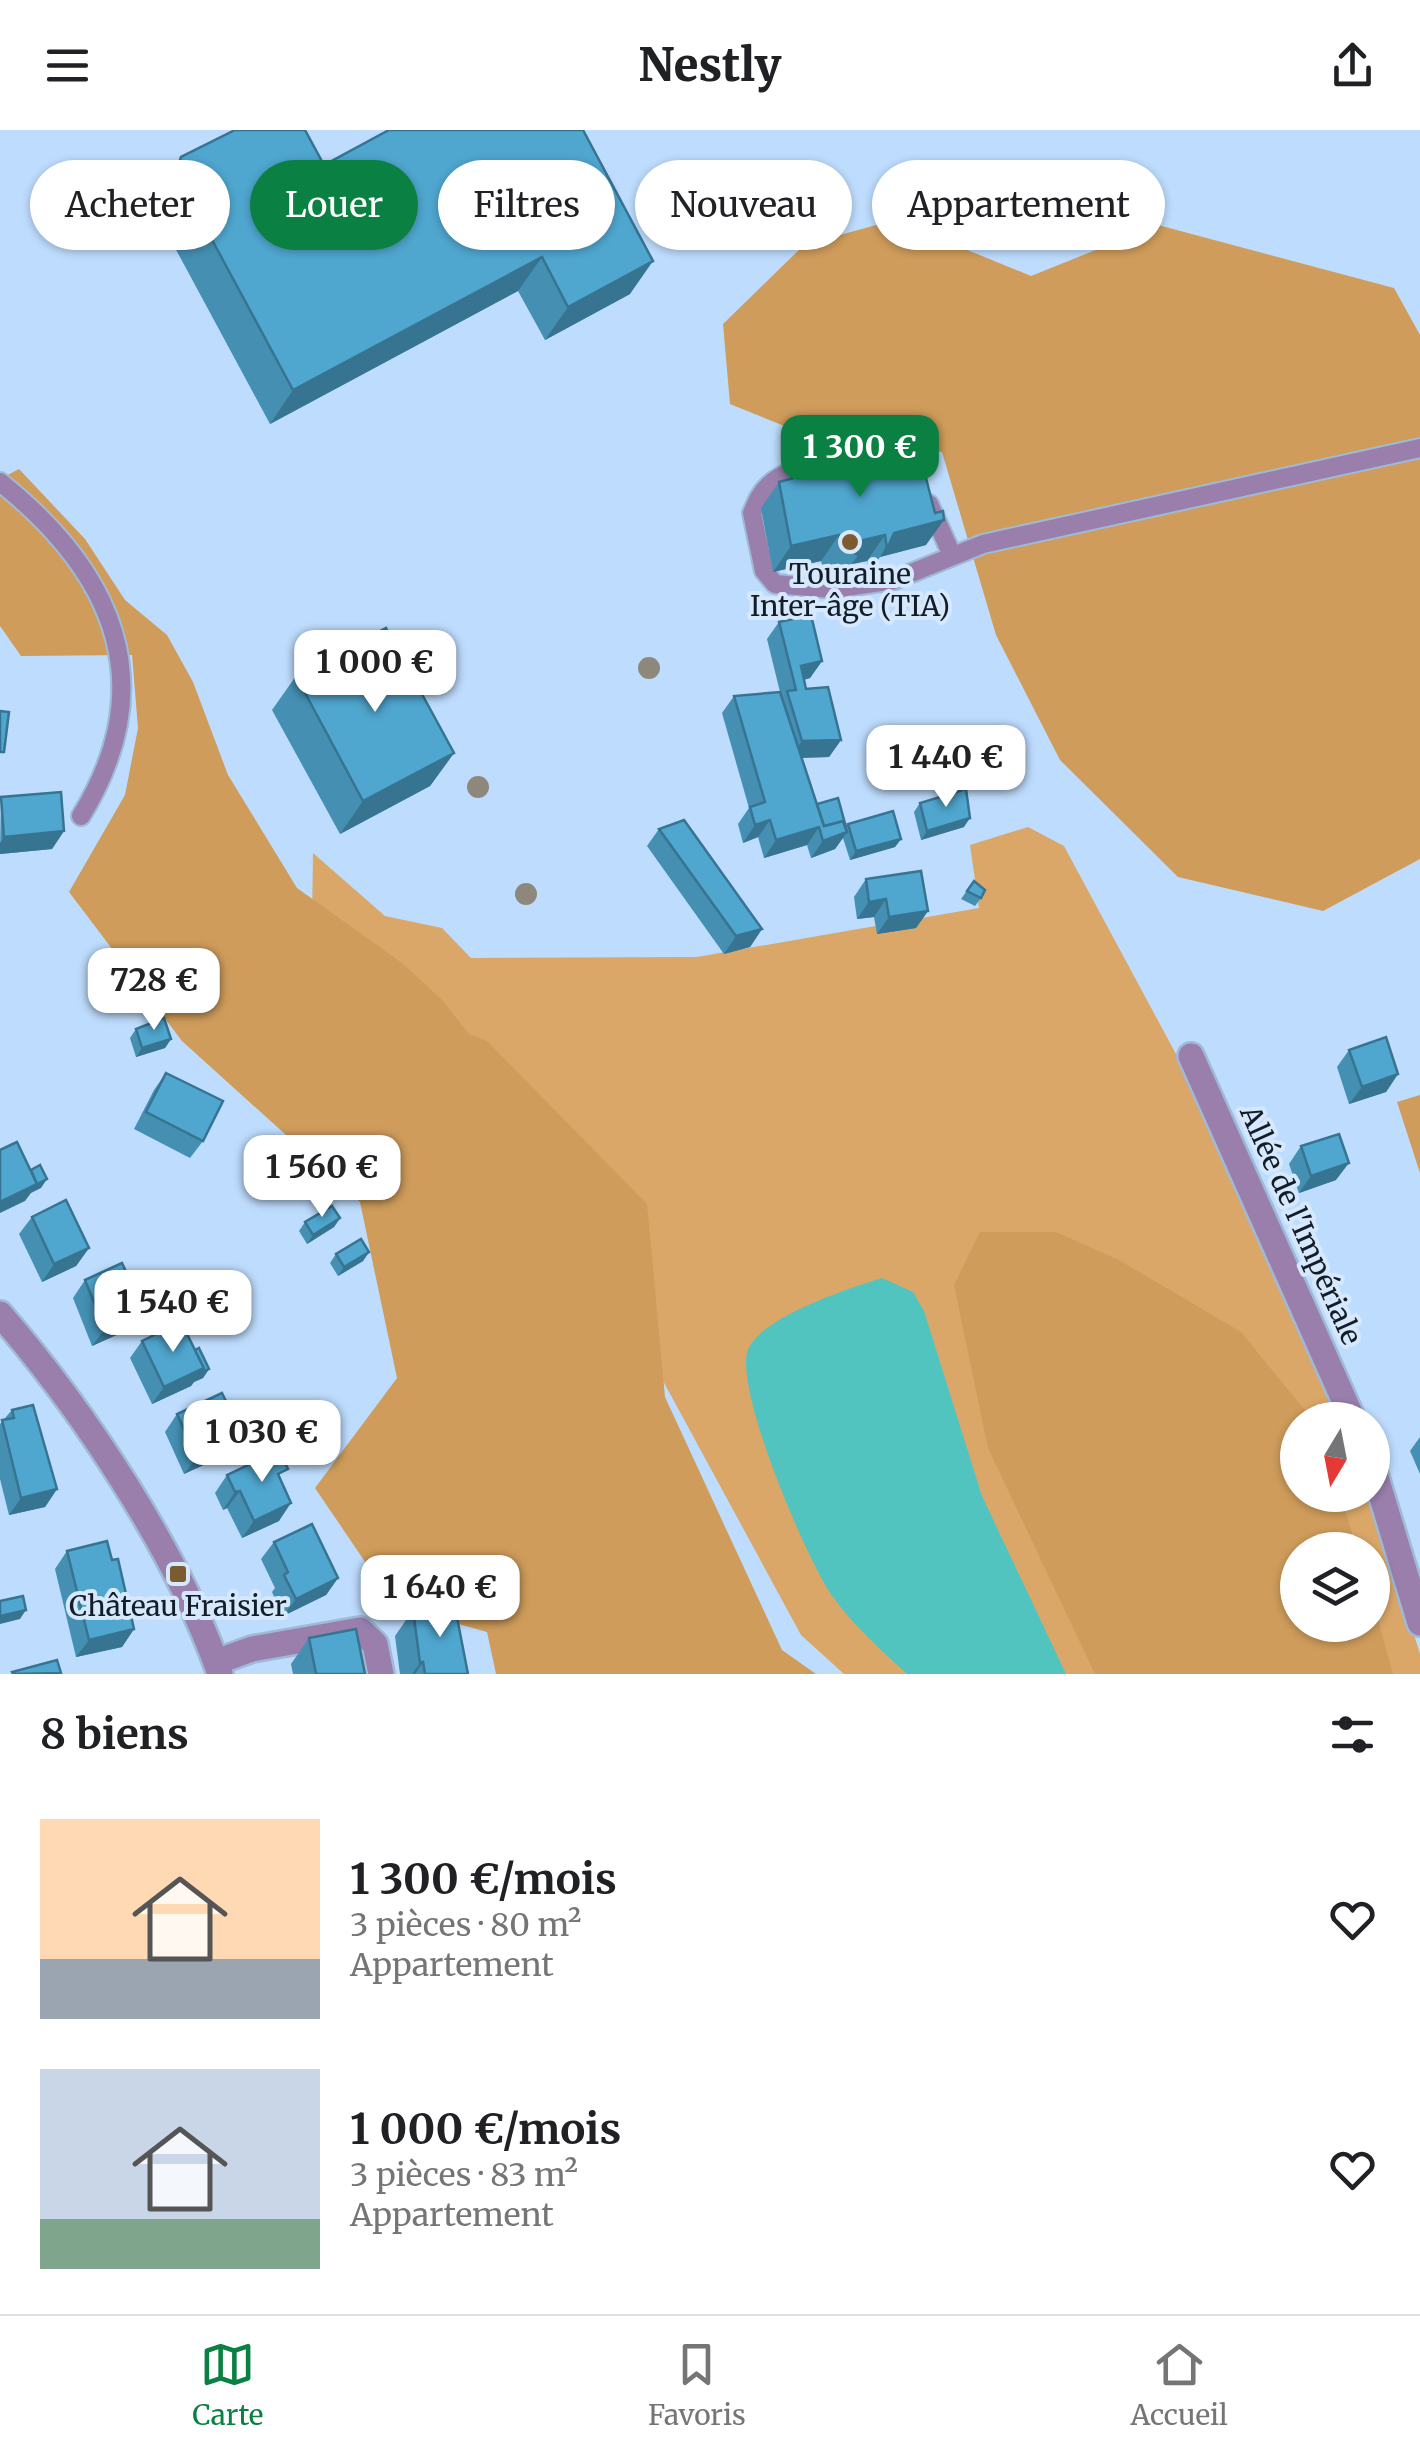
<!DOCTYPE html>
<html lang="fr">
<meta charset="utf-8">
<style>
body{margin:0;font-family:Merriweather,serif;background:#f6f6f6;color:#202124;height:100vh;display:flex;flex-direction:column;font-size:38px;white-space:nowrap}
*{box-sizing:border-box;margin:0}
p{font-size:32px;color:#757577}
.icon{flex:none;width:55px;height:55px;fill:none;stroke:currentColor;stroke-width:2;stroke-linecap:round;stroke-linejoin:round}
.map{position:relative;height:1544px;overflow:hidden}
.side{display:flex;flex-direction:column;background:#fff;flex:1}
.side>*{flex:none}
.hud{position:absolute;left:30px;top:30px;width:1360px;height:90px;display:flex;gap:20px}
.needle{width:65px;rotate:190deg}
.fabs{position:absolute;left:1280px;top:1272px;display:grid;gap:20px}
.fabs a{display:grid;place-items:center;width:110px;height:110px;border-radius:50%;background:#fff;box-shadow:0 2px 8px #0004;font-size:50px}
.price{position:absolute;translate:-50% -85px;padding:0 22px;border-radius:20px;background:#fff;color:#222;font-size:32px;line-height:65px;filter:drop-shadow(0 2px 5px #0008)}
.price::after{content:'';position:absolute;left:50%;top:60px;width:30px;height:22px;margin-left:-15px;background:inherit;clip-path:polygon(0 0,100% 0,50% 100%)}
.price.selected{background:#0b8043;color:#fff}
ul{padding:0;list-style:none}
li{display:flex;align-items:center;gap:30px;height:250px;padding:0 40px}
li span{display:grid;place-items:center;flex:none;width:280px;height:200px;border-radius:0px;color:#555}
li>.icon{margin-inline-start:auto}
span .icon{width:120px;height:120px;fill:#fffc;stroke-width:1}
li b{font-size:42px}
h2{display:flex;justify-content:space-between;align-items:center;height:120px;padding:0 40px;font-size:42px}
.chip{padding:0 35px;border-radius:45px;background:#fff;box-shadow:0 2px 8px #0004;font-size:35px;line-height:90px}
.chip.selected{background:#0b8043;color:#fff}
header{display:flex;justify-content:space-between;align-items:center;height:130px;padding:0 40px;background:#fff;font-size:45px;font-weight:800}
.dock{display:flex;justify-content:space-around;align-items:center;height:140px;border-top:2px solid #e0e0e0;background:#fff;font-size:28px;color:#757577}
.dock a{display:grid;justify-items:center;gap:5px}
.dock .selected{color:#0b8043}
.map>svg:first-child{display:block}
.green{fill:#daa768;fill-rule:evenodd}
.forest{fill:#cf9c5b}
.water{fill:#52c4bf}
.lines{fill:none;stroke-linecap:round;stroke-linejoin:round}
.service-casing{stroke:#9fbad7;stroke-width:22}
.minor-casing{stroke:#9fbad7;stroke-width:30}
.service{stroke:#9a7fad;stroke-width:18}
.minor{stroke:#9a7fad;stroke-width:25}
.tree{fill:#8e887c}
.wall{fill:#448fb2}
.shaded-wall{fill:#377491}
.building{fill:#4fa6cf;stroke:#377491;stroke-width:2.5}
.poi-dot{fill:#7c5b31;stroke:#d6e8fc;stroke-width:4}
.labels{text-anchor:middle;dominant-baseline:central;stroke-width:8;stroke-linejoin:round;paint-order:stroke}
.poi-label{font-size:28px;fill:#131d29;stroke:#d6e8fc}
.street-label{font-size:28px;fill:#131d29;stroke:#d6e8fc}
</style>
<header><svg class="icon" aria-label="menu" viewBox="0 0 24 24"><path d="M4 6h16M4 12h16M4 18h16"/></svg>Nestly<svg class="icon" aria-label="share" viewBox="0 0 24 24"><path d="M12 15V3M7 8l5-5 5 5M5 13v7h14v-7"/></svg></header>
<div class="map">
<svg width="1420" height="1544" viewBox="0 0 1420 1544">
<rect width="100%" height="100%" fill="#bedcfd"/>
<path class="green" d="M1028,697L1064,716L1218,1002L1342,1290H1298V1365H1371L1420,1524V1544H844L801,1505L611,1155L312,791L313,723L385,786L442,798L471,828L697,827L979,778L970,715ZM1298,1420H1372V1495H1298Z"/>
<g class="forest">
<path d="M894,90L1031,146L1158,95L1394,158L1420,205V729L1323,781L1178,747L1060,630L996,505L942,322L789,298L730,274L723,194L804,115Z"/>
<path d="M19,339L85,409L125,470L167,505L193,552L228,645L297,758L402,833L442,870L469,904L487,911L647,1074L665,1267L782,1520L816,1544H496L487,1502L395,1476L315,1358L397,1248L360,1072L182,911L69,762L125,665L138,598L132,525L21,526L0,496V349Z"/>
<path d="M1420,965V1043L1397,972Z"/>
<path d="M980,1102H1056L1119,1130L1241,1202L1313,1290H1298V1365H1341L1357,1420H1298V1495H1372L1373,1472L1393,1544H1095L988,1318L954,1155Z"/>
</g>
<path class="water" d="M882,1148L913,1162L924,1181L982,1366L1066,1544H907C881,1520 854,1496 833,1467C808,1433 730,1252 749,1217C767,1185 847,1159 882,1148Z"/>
<g class="lines">
<g class="service-casing">
<g id="service">
<path d="M903,331C872,318 792,331 768,356C760,363 756,374 752,383L764,441L775,454L832,459L894,450L983,414L1420,318"/>
<path d="M0,352C114,443 162,554 81,686"/>
<path d="M929,374L952,425"/>
</g>
</g>
<g class="minor-casing">
<g id="minor">
<path d="M1191,926L1353,1290"/>
<path d="M0,1184C84,1281 178,1423 220,1544"/>
<path d="M1372,1334L1420,1493"/>
<path d="M216,1532L252,1519L360,1500L375,1514L381,1544"/>
</g>
</g>
<use href="#service" class="service"/>
<use href="#minor" class="minor"/>
</g>
<g class="tree">
<circle cx="649" cy="538" r="11"/>
<circle cx="478" cy="657" r="11"/>
<circle cx="526" cy="764" r="11"/>
</g>
<g class="wall">
<path d="M389,0H584L630,164L545,210L518,161L270,294L153,77L158,60L181,27L324,35Z"/>
<path d="M779,352L926,415L880,427L869,444L867,431L852,434L840,451L824,441L821,431L773,442L761,378Z"/>
<path d="M779,492L822,531L810,548L804,550L806,559L841,610L829,627L802,628L817,674L846,696L848,694L901,709L895,717L850,730L843,708L835,719L811,728L807,715L764,728L758,707L743,713L738,694L749,678L722,583L734,566L780,562L767,509Z"/>
<path d="M296,546L454,623L430,656L340,704L272,580Z"/>
<path d="M1,667L64,701L52,719L0,724Z"/>
<path d="M920,673L964,697L921,710L914,682Z"/>
<path d="M659,699L762,799L750,817L724,824L647,716Z"/>
<path d="M866,749L928,781L916,798L877,804L874,787L857,789L854,767Z"/>
<path d="M974,751L981,768L975,776L961,769Z"/>
<path d="M125,860L134,879L124,883L119,869Z"/>
<path d="M136,899L171,909L165,918L136,927L130,908Z"/>
<path d="M1349,920L1398,944L1386,962L1349,974L1337,937Z"/>
<path d="M166,943L203,1011L190,1028L134,999L154,960Z"/>
<path d="M1301,1016L1336,1050L1299,1063L1289,1034Z"/>
<path d="M32,1087L89,1118L76,1136L42,1152L19,1104Z"/>
<path d="M340,1088L334,1097L307,1114L299,1101L305,1092Z"/>
<path d="M369,1122L363,1131L338,1146L330,1133L336,1124Z"/>
<path d="M85,1150L132,1198L92,1216L73,1168Z"/>
<path d="M142,1211L195,1220L209,1239L203,1248L194,1252L191,1256L152,1274L130,1228Z"/>
<path d="M12,1280L57,1359L45,1377L9,1385L0,1349V1294Z"/>
<path d="M177,1284L238,1296L231,1305L233,1310L221,1327L184,1344L165,1302Z"/>
<path d="M1420,1307V1344L1410,1321Z"/>
<path d="M227,1345L280,1350L279,1391L242,1408L227,1378L223,1380L215,1363Z"/>
<path d="M274,1412L338,1448L326,1465L283,1486L272,1462L275,1458L261,1429Z"/>
<path d="M67,1421L112,1430L134,1499L122,1517L76,1527L55,1439Z"/>
<path d="M413,1480L468,1544H400L395,1506Z"/>
<path d="M309,1508L365,1544H293L291,1534Z"/>
</g>
<g class="shaded-wall">
<path d="M542,127L518,161L270,294L293,260Z"/>
<path d="M653,131L630,164L545,210L568,177Z"/>
<path d="M944,390L926,415L880,427L894,403Z"/>
<path d="M839,405L821,431L773,442L791,416Z"/>
<path d="M885,405L867,431L852,434L858,425L855,412Z"/>
<path d="M822,531L810,548L794,552L801,536Z"/>
<path d="M841,610L829,627L790,628L802,611Z"/>
<path d="M454,623L430,656L340,704L363,671Z"/>
<path d="M970,688L964,697L921,710L927,701Z"/>
<path d="M770,690L758,707L743,713L755,695Z"/>
<path d="M819,697L807,715L764,728L776,710Z"/>
<path d="M64,701L52,719L0,724V713L4,707Z"/>
<path d="M847,702L835,719L811,728L823,711Z"/>
<path d="M901,709L895,717L850,730L856,721Z"/>
<path d="M886,769L874,787L857,789L869,772Z"/>
<path d="M928,781L916,798L877,804L889,787Z"/>
<path d="M762,799L750,817L724,824L736,806Z"/>
<path d="M140,870L134,879L124,883L130,874Z"/>
<path d="M171,909L165,918L136,927L142,918Z"/>
<path d="M1398,944L1386,962L1349,974L1362,957Z"/>
<path d="M1349,1033L1336,1050L1299,1063L1311,1046Z"/>
<path d="M47,1049L41,1058L31,1063L25,1071L0,1083V1072Z"/>
<path d="M340,1088L334,1097L307,1114L313,1105Z"/>
<path d="M89,1118L76,1136L42,1152L54,1134Z"/>
<path d="M369,1122L363,1131L338,1146L344,1137Z"/>
<path d="M144,1180L132,1198L92,1216L105,1199Z"/>
<path d="M204,1238L209,1239L203,1248L194,1252L191,1256L152,1274L164,1257Z"/>
<path d="M238,1296L226,1313L233,1310L221,1327L184,1344L197,1327L229,1301Z"/>
<path d="M57,1359L45,1377L9,1385L21,1368Z"/>
<path d="M240,1361L227,1378L223,1380L235,1362Z"/>
<path d="M291,1373L279,1391L242,1408L254,1391Z"/>
<path d="M338,1448L326,1465L283,1486L296,1469Z"/>
<path d="M26,1480L20,1489L0,1494V1486Z"/>
<path d="M134,1499L122,1517L76,1527L89,1510Z"/>
<path d="M423,1532L415,1544H412L420,1533Z"/>
</g>
<g class="building">
<path d="M235,0H305L324,35L389,0H583L653,131L568,177L542,127L293,260L176,43L181,27Z"/>
<path d="M906,317L919,321L935,383L943,381L944,390L894,403L887,419L885,405L855,412L858,425L842,415L839,405L791,416L779,352Z"/>
<path d="M811,485L822,531L801,536L806,559L828,557L841,610L802,611L787,561L796,560L779,492Z"/>
<path d="M386,498L454,623L363,671L296,546Z"/>
<path d="M780,562L824,696L843,691L847,702L823,711L819,697L776,710L770,690L755,695L750,677L765,672L734,566Z"/>
<path d="M0,581L9,582L4,622H0Z"/>
<path d="M966,659L970,688L927,701L920,673Z"/>
<path d="M61,662L64,701L4,707L1,667Z"/>
<path d="M838,668L846,697L843,691L824,696L817,674Z"/>
<path d="M893,681L901,709L856,721L848,694Z"/>
<path d="M684,690L762,799L736,806L659,699Z"/>
<path d="M921,741L928,781L889,787L886,769L869,772L866,749Z"/>
<path d="M974,751L985,760L981,768L967,761Z"/>
<path d="M135,856L140,870L130,874L125,860Z"/>
<path d="M164,888L171,909L142,918L136,899Z"/>
<path d="M1386,907L1398,944L1362,957L1349,920Z"/>
<path d="M166,943L223,971L203,1011L146,982Z"/>
<path d="M1339,1004L1349,1033L1311,1046L1301,1016Z"/>
<path d="M17,1012L37,1054L0,1072V1020Z"/>
<path d="M40,1035L47,1049L29,1058L37,1054L31,1040Z"/>
<path d="M66,1070L89,1118L54,1134L32,1087Z"/>
<path d="M332,1076L340,1088L313,1105L305,1092Z"/>
<path d="M361,1109L369,1122L344,1137L336,1124Z"/>
<path d="M122,1133L144,1180L105,1199L85,1150Z"/>
<path d="M181,1192L204,1238L164,1257L142,1211Z"/>
<path d="M199,1218L209,1239L200,1243L204,1238L195,1220Z"/>
<path d="M222,1263L238,1296L229,1301L233,1310L197,1327L177,1284Z"/>
<path d="M33,1275L57,1359L21,1368L2,1290L14,1288L12,1280Z"/>
<path d="M279,1320L288,1339L278,1344L291,1373L254,1391L240,1361L235,1362L227,1345Z"/>
<path d="M312,1394L338,1448L296,1469L284,1445L288,1442L274,1412Z"/>
<path d="M107,1411L112,1430L118,1429L134,1499L89,1510L67,1421Z"/>
<path d="M23,1466L26,1480L0,1486V1471Z"/>
<path d="M454,1472L468,1544H425L423,1532L420,1533L413,1480Z"/>
<path d="M356,1499L365,1544H316L309,1508Z"/>
<path d="M57,1530L61,1543L13,1544L12,1542Z"/>
</g>
<g class="poi-dot">
<circle cx="850" cy="412" r="10"/>
<rect x="168" y="1434" width="20" height="20" rx="5"/>
</g>
<g class="labels">
<g class="poi-label">
<text x="850" y="444">Touraine<tspan x="850" dy="32">Inter-âge (TIA)</tspan></text>
<text x="178" y="1476">Château Fraisier</text>
</g>
<g class="street-label">
<text transform="translate(1301 1095) rotate(66)">Allée de l'Impériale</text>
</g>
</g>
</svg>
<div class="fabs">
<a><svg class="needle" viewBox="-14 -14 28 28"><path d="M0-13l5 13h-10z" fill="#e53935"/><path d="M0 13l5-13h-10z" fill="#757577"/></svg></a>
<a><svg class="icon" aria-label="layers" viewBox="0 0 24 24"><path d="M12 4l9 5-9 5-9-5zM3 14l9 5 9-5"/></svg></a>
</div>
<b class="price selected" style="left:860px;top:370px">1 300 €</b>
<b class="price" style="left:375px;top:585px">1 000 €</b>
<b class="price" style="left:946px;top:680px">1 440 €</b>
<b class="price" style="left:154px;top:903px">728 €</b>
<b class="price" style="left:322px;top:1090px">1 560 €</b>
<b class="price" style="left:173px;top:1225px">1 540 €</b>
<b class="price" style="left:262px;top:1355px">1 030 €</b>
<b class="price" style="left:440px;top:1510px">1 640 €</b>
<div class="hud">
<a class="chip">Acheter</a>
<a class="chip selected">Louer</a>
<a class="chip">Filtres</a>
<a class="chip">Nouveau</a>
<a class="chip">Appartement</a>
</div>
</div>
<section class="side">
<h2>8 biens<svg class="icon" aria-label="filters" viewBox="0 0 24 24"><path d="M4 7h16M4 17h16"/><circle cx="9" cy="7" r="2"/><circle cx="15" cy="17" r="2"/></svg></h2>
<ul>
<li><span style="background:linear-gradient(#ffd9b3 70%,#9aa5b1 0)"><svg class="icon" aria-label="home" viewBox="0 0 24 24"><path d="M3 11l9-7 9 7M6 9v11h12V9"/></svg></span><div><b>1 300 €/mois</b><p>3 pièces · 80 m²</p><p>Appartement</p></div><svg class="icon" aria-label="heart" viewBox="0 0 24 24"><path d="M12 20l-8-8c-3-5 5-10 8-4 3-6 11-1 8 4z"/></svg></li>
<li><span style="background:linear-gradient(#c9d6e8 75%,#7fa58c 0)"><svg class="icon" aria-label="home" viewBox="0 0 24 24"><path d="M3 11l9-7 9 7M6 9v11h12V9"/></svg></span><div><b>1 000 €/mois</b><p>3 pièces · 83 m²</p><p>Appartement</p></div><svg class="icon" aria-label="heart" viewBox="0 0 24 24"><path d="M12 20l-8-8c-3-5 5-10 8-4 3-6 11-1 8 4z"/></svg></li>
</ul>
</section>
<nav class="dock">
<a class="selected"><svg class="icon" aria-label="map" viewBox="0 0 24 24"><path d="M3 6l6-2 6 2 6-2v14l-6 2-6-2-6 2zM9 4v14M15 6v14"/></svg>Carte</a>
<a><svg class="icon" aria-label="saved" viewBox="0 0 24 24"><path d="M7 4h10v16l-5-4-5 4z"/></svg>Favoris</a>
<a><svg class="icon" aria-label="home" viewBox="0 0 24 24"><path d="M3 11l9-7 9 7M6 9v11h12V9"/></svg>Accueil</a>
</nav>
